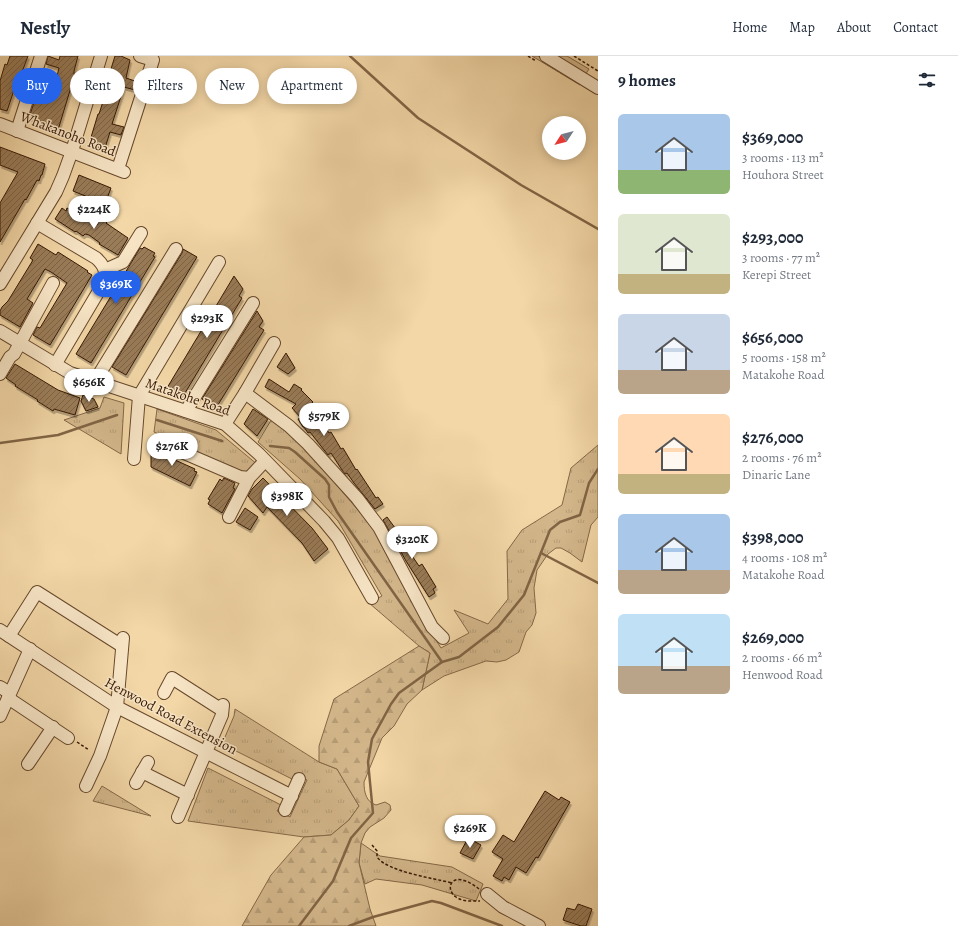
<!DOCTYPE html>
<meta charset="utf-8">
<style>
body{margin:0;font-family:Alegreya,serif;background:#f6f6f7;color:#1f2937;height:100vh;display:flex;flex-direction:column;font-size:15px;white-space:nowrap}
*{box-sizing:border-box;margin:0}
p{font-size:13px;color:#747a83}
.icon{flex:none;width:22px;height:22px;fill:none;stroke:currentColor;stroke-width:2;stroke-linecap:round;stroke-linejoin:round}
.map{position:relative;flex:1;overflow:hidden}
.side{display:flex;flex-direction:column;background:#fff;width:360px}
.side>*{flex:none}
.top-card{position:absolute;left:12px;top:12px;width:380px;height:36px;display:flex;gap:8px}
.needle{width:26px;rotate:234deg}
.controls{position:absolute;left:542px;top:60px;display:grid;gap:8px}
.controls a{display:grid;place-items:center;width:44px;height:44px;border-radius:50%;background:#fff;box-shadow:0 2px 10px #0003;font-size:20px}
.price{position:absolute;translate:-50% -34px;padding:0 9px;border-radius:14px;background:#fff;color:#222;font-size:13px;line-height:26px;filter:drop-shadow(0 1px 2px #0008)}
.price::after{content:'';position:absolute;left:50%;top:24px;width:12px;height:9px;margin-left:-6px;background:inherit;clip-path:polygon(0 0,100% 0,50% 100%)}
.price.selected{background:#2563eb;color:#fff}
ul{padding:0;list-style:none}
li{display:flex;align-items:center;gap:12px;height:100px;padding:0 20px}
li span{display:grid;place-items:center;flex:none;width:112px;height:80px;border-radius:6px;color:#555}
li>.icon{margin-inline-start:auto}
span .icon{width:48px;height:48px;fill:#fffc;stroke-width:1}
li b{font-size:17px}
h2{display:flex;justify-content:space-between;align-items:center;height:48px;padding:0 20px;font-size:17px}
.pill{padding:0 14px;border-radius:18px;background:#fff;box-shadow:0 2px 10px #0003;font-size:14px;line-height:36px}
.pill.selected{background:#2563eb;color:#fff}
header{display:flex;align-items:center;gap:24px;box-sizing:border-box;height:56px;padding:0 20px;background:#fff;border-bottom:1px solid #e0e1e3}
header strong{font-size:19px}
nav{display:flex;gap:22px;margin-inline-start:auto;font-size:14px}
main{display:flex;flex:1;min-height:0}
.map>svg:first-child{display:block}
.grass{fill:url(#grass-tufts);stroke:#856847}
.forest{fill:url(#forest-firs);stroke:#856847}
.garden{fill:#d3b78b;stroke:#856847}
.lines{fill:none;stroke-linecap:round;stroke-linejoin:round}
.stream{stroke:#816444;stroke-width:2.5}
.building{fill:url(#building-hatch);stroke:#371803;filter:url(#shadow)}
.minor-casing{stroke:#66482c;stroke-width:14}
.path{stroke:#371803;stroke-width:1.5;stroke-dasharray:3 2;stroke-linecap:butt}
.minor{stroke:#f7e5c6;stroke-width:12}
.labels{text-anchor:middle;dominant-baseline:central;stroke-width:3;stroke-linejoin:round;paint-order:stroke}
.street-label{font-size:14px;fill:#371803;stroke:#f7e5c6}
</style>
<header>
<strong>Nestly</strong>
<nav><a>Home</a><a>Map</a><a>About</a><a>Contact</a></nav>
</header>
<main>
<div class="map">
<svg width="598" height="870" viewBox="0 0 598 870">
<defs>
<pattern id="grass-tufts" width="24" height="20" patternUnits="userSpaceOnUse"><rect width="24" height="20" fill="#d3b78b"/><path d="M3 7l-1-3M5 7V3M7 7l1-3M15 17l-1-3M17 17v-4M19 17l1-3" fill="none" stroke="#b69d76"/></pattern>
<pattern id="forest-firs" width="22" height="20" patternUnits="userSpaceOnUse"><rect width="22" height="20" fill="#d3b78b"/><path d="M5 1l3.5 6h-7zM16 11l3.5 6h-7z" fill="#b69d76"/></pattern>
<pattern id="building-hatch" width="6" height="6" patternUnits="userSpaceOnUse"><rect width="6" height="6" fill="#997b58"/><path d="M-1 1l2-2M0 6l6-6M5 7l2-2" fill="none" stroke="#7e6447"/></pattern>
<filter id="shadow"><feDropShadow dx="1.5" dy="3" stdDeviation="0" flood-color="#0004"/></filter>
</defs>
<rect width="100%" height="100%" fill="#f3d7a7"/>
<filter id="stains"><feTurbulence type="fractalNoise" baseFrequency=".005" numOctaves="4"/><feColorMatrix values="0 0 0 0 .2 0 0 0 0 .09 0 0 0 0 .02 0 0 0 .5 -.17"/></filter>
<radialGradient id="worn" r=".72"><stop offset=".6" stop-color="#630" stop-opacity="0"/><stop offset="1" stop-color="#630" stop-opacity=".3"/></radialGradient>
<g class="grass">
<path d="M104,341L124,347L121,398L64,364L100,352Z"/>
<path d="M157,353L216,374L258,409L248,417L232,413L154,376Z"/>
<path d="M273,361L313,401L374,473L429,573L441,592L469,577L454,554L488,568L508,543L507,495L522,474L562,449L571,412L598,389V461L591,469L582,506L570,497L561,492H556L548,498L537,514L534,532L536,557L532,569L526,576L519,596L506,604L497,606L486,605L444,620L422,634L430,597L419,590L369,547L382,540L338,465L300,423L258,386Z"/>
<path d="M235,653L319,706L337,713L359,750L349,764L331,779L304,781L188,765L208,712L281,749L277,755L290,761L307,724L295,717L292,723L222,688L234,660Z"/>
<path d="M102,730L151,760L93,745Z"/>
<path d="M361,787L380,800L452,811L483,828L476,845L422,829L376,823L365,828L359,807Z"/>
</g>
<path class="forest" d="M419,590L430,597L422,634L407,648L394,670L382,682L364,726C364,736 366,746 376,749L385,746L390,749L391,754L384,762L370,771L365,777L361,787L359,807L370,853L376,870H242L271,819L304,781L331,779L349,764L359,750L337,713L319,706V690L334,643Z"/>
<g class="garden">
<path d="M532,0H538L582,26L580,29Z"/>
<path d="M554,0H567L589,13L585,19Z"/>
</g>
<g class="lines">
<g class="stream">
<path d="M350,0L418,62L521,129L598,173"/>
<path d="M157,364L222,385"/>
<path d="M0,387L58,379L117,359"/>
<path d="M270,390L289,392L295,396L325,423L329,429V441L337,456L442,606"/>
<path d="M541,497L598,527"/>
<path d="M299,870L333,825L351,782L373,757L368,706L372,683L391,648L399,637L442,606L459,601L498,571L524,539L550,474L560,466L580,459L589,427L598,413"/>
<path d="M349,870L373,861L432,845L441,847L502,870"/>
</g>
</g>
<g class="building">
<path d="M10,0H28L22,16H20L7,55L0,53V25L5,8L7,9Z"/>
<path d="M48,0L59,4L60,0H78L74,15V18H75L58,74L42,69L43,66L29,62L36,40L48,44L50,39L52,40L59,12L46,8Z"/>
<path d="M115,0H121L130,4L126,22L138,26L135,34L124,31L112,68L124,71L121,79L110,76L105,92L100,91V92L89,88L98,58H99L108,30L106,29Z"/>
<path d="M0,91L45,108L42,119H41L39,125L37,124L26,144L25,143L0,186V147L18,116L0,109Z"/>
<path d="M79,119L111,132L105,148L73,135Z"/>
<path d="M62,152L66,155L67,152L97,169L101,162L107,166L106,167L128,182L118,199L99,188L100,187L89,179L85,178L83,180L76,175L75,176L55,163Z"/>
<path d="M38,188L56,199L58,196L88,215L87,216L92,219L50,289L33,279L37,271L40,272L67,227L51,216L45,213L27,243L33,247L20,271L0,259V255L2,251L8,245L33,204L30,202Z"/>
<path d="M144,191L155,197L153,200L155,201L91,307L76,298L128,212L140,192L142,193Z"/>
<path d="M183,193L197,201L126,319L112,311L182,197Z"/>
<path d="M234,220L243,233L239,240L242,242L182,342L167,332Z"/>
<path d="M257,255L263,265L259,271L264,274L216,352L202,343Z"/>
<path d="M286,297L295,312L288,318L277,311Z"/>
<path d="M15,308L58,334L80,342L75,359L54,353L53,355L37,345L38,344L15,330L16,329L6,322Z"/>
<path d="M269,323L289,336L294,328L302,333L301,334L313,346L307,352L316,366L320,363L329,377L331,376L341,393L343,392L356,414L357,413L376,442L378,441L383,448L375,453L354,427L347,417L345,418L342,414L331,397L328,399L310,376L308,377L304,371H303L298,363L301,362L292,352L296,348L265,331Z"/>
<path d="M83,339L94,343L98,351L86,355L81,345Z"/>
<path d="M253,353L268,363L257,380L244,368Z"/>
<path d="M151,389L162,394L165,397L164,399L195,413L194,415L197,416L190,430L151,411Z"/>
<path d="M224,422L235,427L233,432L235,433L222,457L208,448L210,444L208,443L220,423L222,425Z"/>
<path d="M263,422L312,472L328,493L314,505L302,487L267,451L263,457L248,440L252,433Z"/>
<path d="M245,452L258,461L250,474L236,466Z"/>
<path d="M387,461L401,480L403,479L409,489L406,491L419,510L422,508L436,531L433,533L435,537L429,541L406,505L383,464Z"/>
<path d="M545,735L559,744L561,741L570,746L538,802L536,801L526,817L516,811L509,824L504,821L502,825L493,820L503,803L492,796L503,779L514,786Z"/>
<path d="M468,782L481,789L473,803L460,797Z"/>
<path d="M578,848L592,853L586,870H581L563,864L567,852L575,854Z"/>
</g>
<g class="lines">
<g class="minor-casing">
<g id="minor">
<path d="M546,0L598,32"/>
<path d="M0,68L124,116"/>
<path d="M17,75L41,0"/>
<path d="M118,113L153,4L140,0"/>
<path d="M37,167L96,202C104,209 108,217 103,228L55,309"/>
<path d="M105,214L123,206L141,177"/>
<path d="M0,228L56,136L63,120L72,95L101,0"/>
<path d="M0,275L70,317L225,368L259,398L324,465L338,482L372,542"/>
<path d="M0,318L10,301L14,298L53,227"/>
<path d="M95,325L176,193"/>
<path d="M245,337L289,370L308,388L357,442L379,471L432,571L443,582"/>
<path d="M186,355L253,247"/>
<path d="M225,368L245,337L274,287"/>
<path d="M168,390L240,421L249,422"/>
<path d="M134,403L139,340L219,206"/>
<path d="M229,461L249,422L265,405"/>
<path d="M0,574L117,651L292,740"/>
<path d="M9,580L37,536L122,590"/>
<path d="M0,631L10,637"/>
<path d="M164,637L172,622L222,654"/>
<path d="M8,642L68,682"/>
<path d="M0,660L30,593"/>
<path d="M28,708L53,671"/>
<path d="M142,716L188,739"/>
<path d="M136,727L148,706"/>
<path d="M86,730L100,700L117,651L123,582"/>
<path d="M285,754L299,723"/>
<path d="M178,761L222,659L223,649"/>
<path d="M487,838L503,851L539,870"/>
</g>
</g>
<g class="path">
<path d="M528,0L536,5"/>
<path d="M574,0L598,15"/>
<path d="M77,686L89,694"/>
<path d="M372,789L377,795V801C388,816 433,822 452,827"/>
<path d="M479,833C474,829 468,825 462,824C450,821 446,834 456,841C463,846 472,845 480,845"/>
</g>
<use href="#minor" class="minor"/>
</g>
<g class="labels">
<g class="street-label">
<text transform="translate(68 78) rotate(21)">Whakanoho Road</text>
<text transform="translate(188 341) rotate(19)">Matakohe Road</text>
<text transform="translate(171 660) rotate(28)">Henwood Road Extension</text>
</g>
</g>
<rect width="100%" height="100%" filter="url(#stains)"/>
<rect width="100%" height="100%" fill="url(#worn)"/>
</svg>
<div class="controls">
<a><svg class="needle" viewBox="-14 -14 28 28"><path d="M0-13l5 13h-10z" fill="#e53935"/><path d="M0 13l5-13h-10z" fill="#747a83"/></svg></a>
</div>
<b class="price" style="left:94px;top:174px">$224K</b>
<b class="price selected" style="left:116px;top:249px">$369K</b>
<b class="price" style="left:207px;top:283px">$293K</b>
<b class="price" style="left:89px;top:347px">$656K</b>
<b class="price" style="left:324px;top:381px">$579K</b>
<b class="price" style="left:172px;top:411px">$276K</b>
<b class="price" style="left:287px;top:461px">$398K</b>
<b class="price" style="left:412px;top:504px">$320K</b>
<b class="price" style="left:470px;top:793px">$269K</b>
<div class="top-card">
<a class="pill selected">Buy</a>
<a class="pill">Rent</a>
<a class="pill">Filters</a>
<a class="pill">New</a>
<a class="pill">Apartment</a>
</div>
</div>
<section class="side">
<h2>9 homes<svg class="icon" aria-label="filters" viewBox="0 0 24 24"><path d="M4 7h16M4 17h16"/><circle cx="9" cy="7" r="2"/><circle cx="15" cy="17" r="2"/></svg></h2>
<ul>
<li><span style="background:linear-gradient(#a9c7e8 70%,#8fb573 0)"><svg class="icon" aria-label="home" viewBox="0 0 24 24"><path d="M3 11l9-7 9 7M6 9v11h12V9"/></svg></span><div><b>$369,000</b><p>3 rooms · 113 m²</p><p>Houhora Street</p></div></li>
<li><span style="background:linear-gradient(#dfe7d0 75%,#c2b280 0)"><svg class="icon" aria-label="home" viewBox="0 0 24 24"><path d="M3 11l9-7 9 7M6 9v11h12V9"/></svg></span><div><b>$293,000</b><p>3 rooms · 77 m²</p><p>Kerepi Street</p></div></li>
<li><span style="background:linear-gradient(#c9d6e8 70%,#b9a48a 0)"><svg class="icon" aria-label="home" viewBox="0 0 24 24"><path d="M3 11l9-7 9 7M6 9v11h12V9"/></svg></span><div><b>$656,000</b><p>5 rooms · 158 m²</p><p>Matakohe Road</p></div></li>
<li><span style="background:linear-gradient(#ffd9b3 75%,#c2b280 0)"><svg class="icon" aria-label="home" viewBox="0 0 24 24"><path d="M3 11l9-7 9 7M6 9v11h12V9"/></svg></span><div><b>$276,000</b><p>2 rooms · 76 m²</p><p>Dinaric Lane</p></div></li>
<li><span style="background:linear-gradient(#a9c7e8 70%,#b9a48a 0)"><svg class="icon" aria-label="home" viewBox="0 0 24 24"><path d="M3 11l9-7 9 7M6 9v11h12V9"/></svg></span><div><b>$398,000</b><p>4 rooms · 108 m²</p><p>Matakohe Road</p></div></li>
<li><span style="background:linear-gradient(#bfe0f5 65%,#b9a48a 0)"><svg class="icon" aria-label="home" viewBox="0 0 24 24"><path d="M3 11l9-7 9 7M6 9v11h12V9"/></svg></span><div><b>$269,000</b><p>2 rooms · 66 m²</p><p>Henwood Road</p></div></li>
</ul>
</section>
</main>
